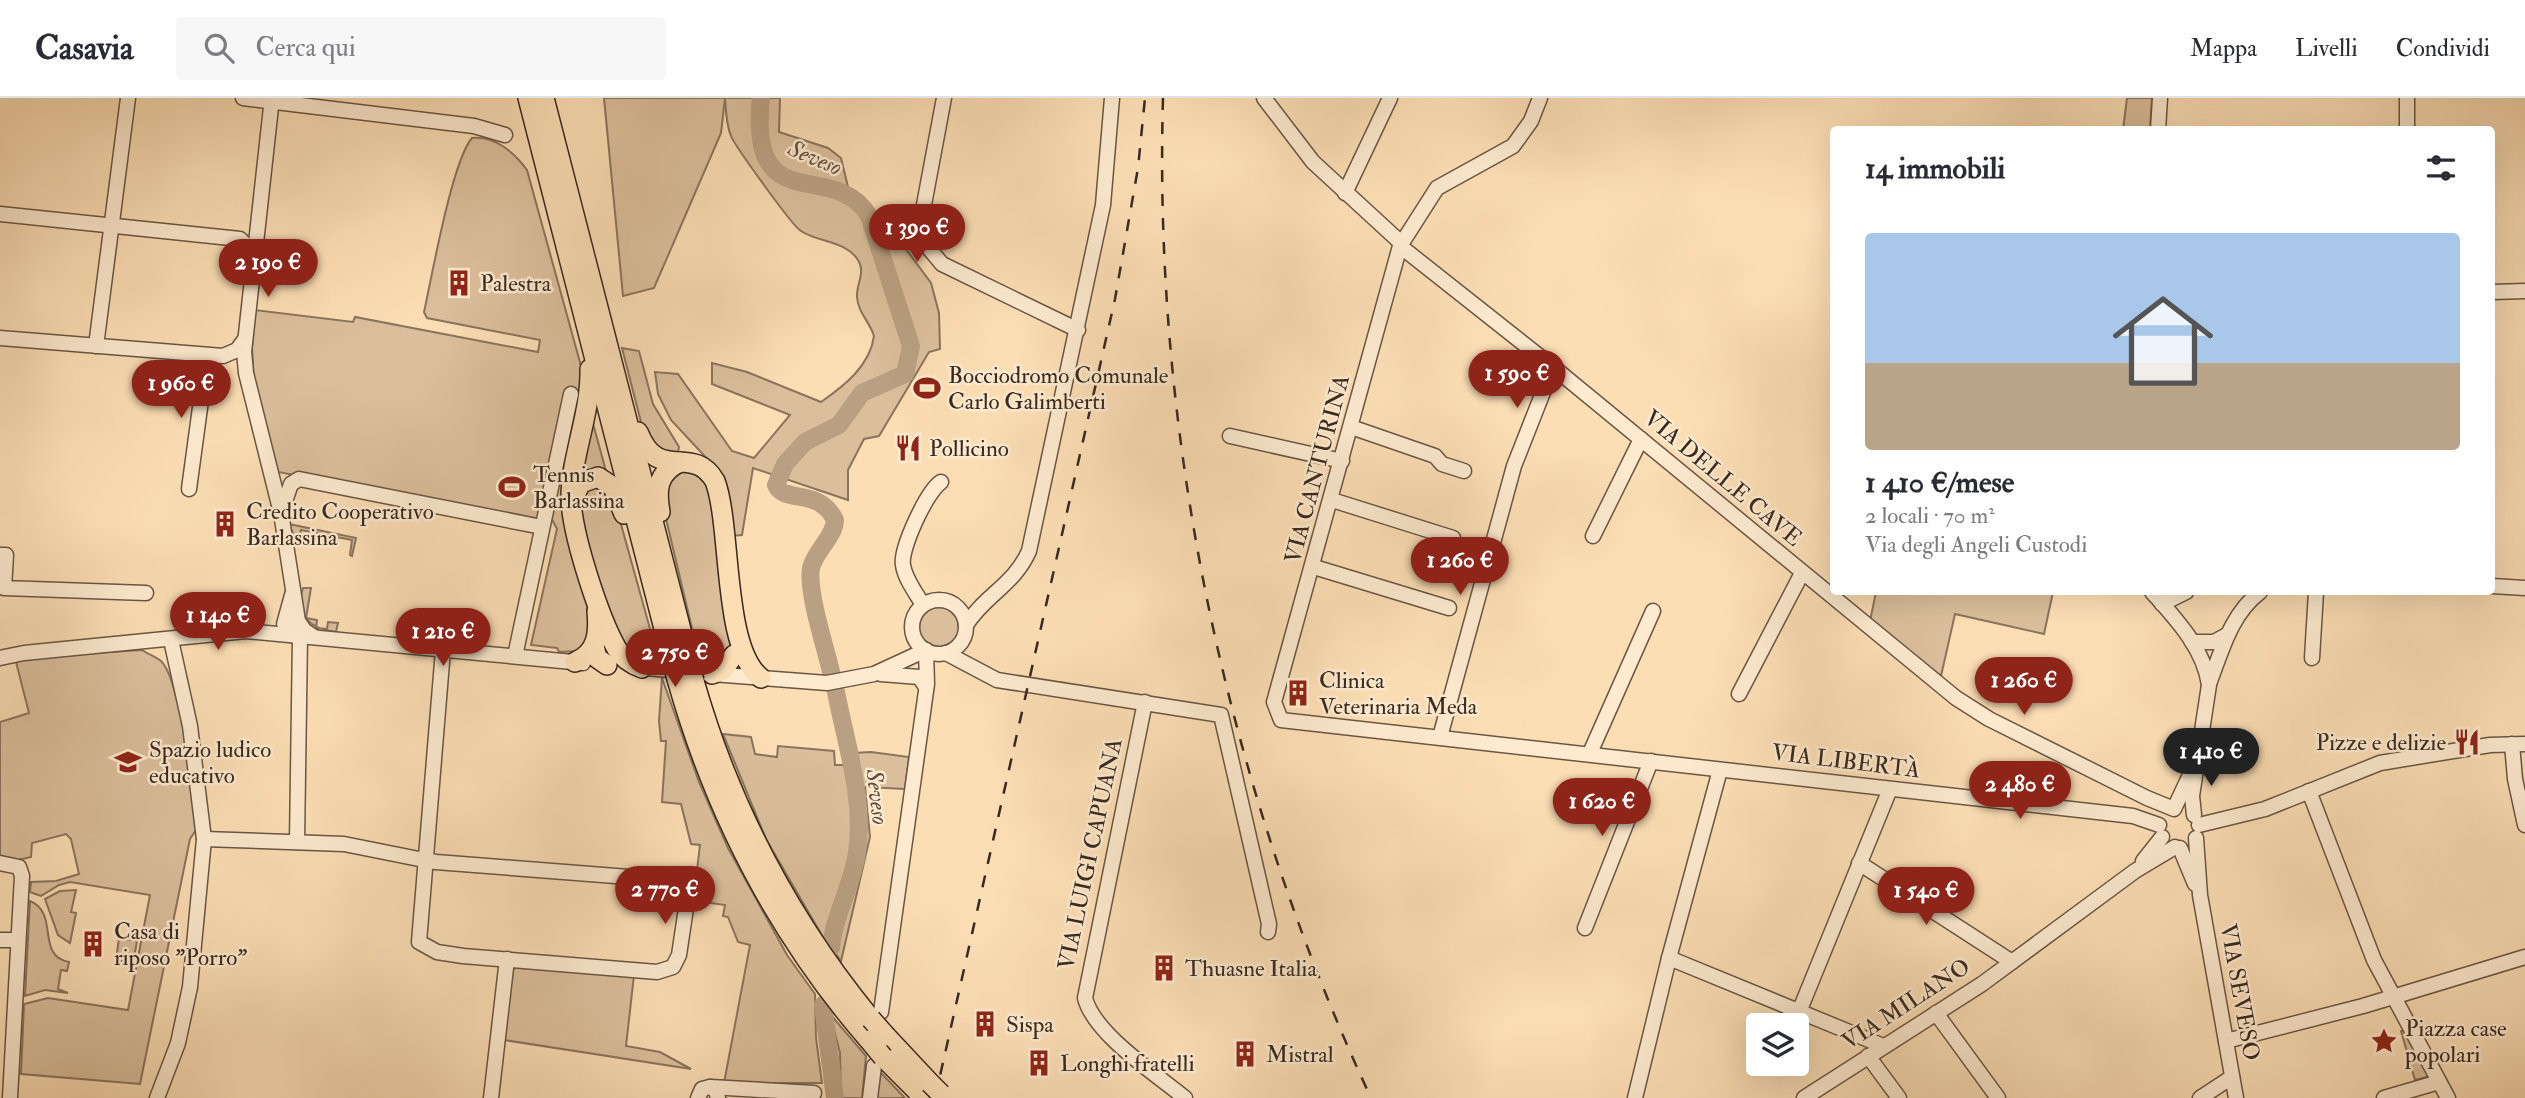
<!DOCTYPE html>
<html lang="it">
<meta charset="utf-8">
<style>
body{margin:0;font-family:"IM FELL Double Pica",serif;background:#f7f7f7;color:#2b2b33;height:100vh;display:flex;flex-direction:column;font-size:26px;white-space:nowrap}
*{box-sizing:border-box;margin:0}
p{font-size:23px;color:#7c7c81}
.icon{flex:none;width:38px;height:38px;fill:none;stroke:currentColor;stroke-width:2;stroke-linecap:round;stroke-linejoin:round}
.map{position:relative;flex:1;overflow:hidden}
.sheet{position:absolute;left:1830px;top:28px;width:665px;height:469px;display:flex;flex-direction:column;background:#fff;border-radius:7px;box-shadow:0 7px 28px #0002}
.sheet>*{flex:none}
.buttons{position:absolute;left:1746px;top:915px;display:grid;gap:14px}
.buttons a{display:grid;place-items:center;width:63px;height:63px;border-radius:7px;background:#fff;box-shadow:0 7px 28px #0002;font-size:35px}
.price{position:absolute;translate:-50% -60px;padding:0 16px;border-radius:24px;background:#8f2418;color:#fff;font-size:23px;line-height:46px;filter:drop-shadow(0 2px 4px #0008)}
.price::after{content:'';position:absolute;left:50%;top:42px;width:21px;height:16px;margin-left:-10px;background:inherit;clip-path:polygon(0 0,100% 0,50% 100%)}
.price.selected{background:#222;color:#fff}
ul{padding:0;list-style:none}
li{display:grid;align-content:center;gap:14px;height:371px;padding:0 35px}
li span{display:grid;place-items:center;height:217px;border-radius:7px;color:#555}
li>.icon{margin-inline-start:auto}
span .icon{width:126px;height:126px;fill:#fffc;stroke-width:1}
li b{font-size:30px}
h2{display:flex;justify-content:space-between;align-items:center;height:84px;padding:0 35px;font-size:30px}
header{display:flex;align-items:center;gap:42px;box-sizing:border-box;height:98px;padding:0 35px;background:#fff;border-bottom:2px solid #e1e1e2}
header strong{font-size:33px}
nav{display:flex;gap:38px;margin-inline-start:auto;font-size:24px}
.search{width:490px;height:63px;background:#f7f7f7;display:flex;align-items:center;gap:18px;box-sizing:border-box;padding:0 24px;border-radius:7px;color:#7c7c81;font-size:26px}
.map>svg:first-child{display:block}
.green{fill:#dbbf9c;stroke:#8a745e;stroke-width:2}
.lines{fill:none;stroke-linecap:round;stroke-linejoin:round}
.river{stroke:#baa082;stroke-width:18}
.minor-casing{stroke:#6a5644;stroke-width:17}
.highway-casing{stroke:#39291f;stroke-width:22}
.minor{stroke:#fdeacf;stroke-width:14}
.highway{stroke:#fcdeb5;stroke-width:19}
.rail{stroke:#39291f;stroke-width:2.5;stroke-dasharray:12 12;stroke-linecap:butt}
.highway-bridge-casing{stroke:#39291f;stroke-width:22;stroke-linecap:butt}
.highway-bridge{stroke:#fcdeb5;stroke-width:19}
.labels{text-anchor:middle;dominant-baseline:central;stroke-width:5;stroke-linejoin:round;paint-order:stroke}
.poi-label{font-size:23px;fill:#39291f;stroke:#fdeacf;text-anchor:start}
.street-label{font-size:23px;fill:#39291f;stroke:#fdeacf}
.water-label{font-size:24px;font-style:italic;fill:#604d3d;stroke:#fdeacf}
</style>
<header>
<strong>Casavia</strong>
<div class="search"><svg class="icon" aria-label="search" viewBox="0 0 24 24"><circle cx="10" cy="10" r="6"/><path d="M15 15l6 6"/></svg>Cerca qui</div>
<nav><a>Mappa</a><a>Livelli</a><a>Condividi</a></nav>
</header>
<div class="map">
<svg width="2525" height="1000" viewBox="0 0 2525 1000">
<rect width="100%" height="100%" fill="#fcdeb5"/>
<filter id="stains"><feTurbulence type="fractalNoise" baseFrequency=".00286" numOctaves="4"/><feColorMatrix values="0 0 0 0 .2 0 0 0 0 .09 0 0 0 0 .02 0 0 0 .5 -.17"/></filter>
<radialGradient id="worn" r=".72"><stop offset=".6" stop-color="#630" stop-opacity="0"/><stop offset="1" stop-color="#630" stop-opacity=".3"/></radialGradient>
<g class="green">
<path d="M604,0H725L721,35L654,190L623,198Z"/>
<path d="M725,0H780L779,34L828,50L841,60L848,89L889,128L931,185L939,215L940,251L929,254L879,338L864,341L848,372V402L753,370L742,437L731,438L713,367L671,322L658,296L655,274L678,276L732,353L754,360L790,317L712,286V265L747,274L821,304C844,288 870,268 874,238C870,224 858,215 857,199C856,187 866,174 858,162C845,142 819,145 801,133C793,129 735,48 731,38C726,26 726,13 725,0Z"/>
<path d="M2127,0H2152L2150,31L2123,32Z"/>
<path d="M472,40C494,37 515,55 527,72L581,268L583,283L566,390L592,522L591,540L578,553L559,554L557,550L531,547L557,431L550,418L540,424L278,374L254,284L252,250L255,212L353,224L355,219L538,254L540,242L427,220L424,214C432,178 452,63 472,40Z"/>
<path d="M622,250L639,253L653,306L679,349L678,355L666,358L643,332Z"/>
<path d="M592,322L606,373L579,379Z"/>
<path d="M689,370L708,384L731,545L729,553L713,566L700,564L666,421L669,378Z"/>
<path d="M600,384L617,412L659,563C648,562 638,560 629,552C605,531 584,430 578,396Z"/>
<path d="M289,426L356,440L352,458L350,457L352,442L301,432L299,439L294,438Z"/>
<path d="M303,490H311L306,520L317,522L316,530L327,531L328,524L338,525L336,534C311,531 294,518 303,490Z"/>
<path d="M1876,494H2053L2044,536L1955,516L1941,578L1870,523Z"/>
<circle cx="940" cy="528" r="22"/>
<path d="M142,552C148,556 156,559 161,563C181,582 193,698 198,729L190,741L140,986L21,976L24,906L48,900L128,912L150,797L70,784L59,787L41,798L30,794L31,784L56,783L79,776L71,741L66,736L32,745L31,759L14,763L0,759V624L29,615L15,560Z"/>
<path d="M662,580L699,684L728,750L787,857L815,896L816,940L822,985H724L750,847L738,844L728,819L723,818L725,807L698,803L694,797L700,747L691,746L681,706L662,704L666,643H661L659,623Z"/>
<path d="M723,636L751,639L755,656L777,659L778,648L834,653L835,667H843L847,673L855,726L852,758L824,841L766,741Z"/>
<path d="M871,654L909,659L905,691L865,689L870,739L841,863L836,856L838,840L864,732L853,655Z"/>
<path d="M76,792L71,814L76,815L70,845L58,837L45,801L60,793Z"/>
<path d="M30,803C60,815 35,858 69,864L67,873L61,872L58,891L68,895L45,892L25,898Z"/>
<path d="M119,840L137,843L133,865L116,862Z"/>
<path d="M517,868L634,877L626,948L660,954L691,971L504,942L512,873Z"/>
<path d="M830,916L866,958L862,1000H841L840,955Z"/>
<path d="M2407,932L2429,976L2427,979L2415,982L2401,933Z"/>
<path d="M880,974L905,1000H876Z"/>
</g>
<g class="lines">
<g class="river">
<path d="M761,0C748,124 833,59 869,118L911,248L905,276L862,295L839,327L805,344L785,366L776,387C784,406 819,389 835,422C835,438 815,453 811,470C807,495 826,550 832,578"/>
<path d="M831,850C834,817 852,788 857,755C865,702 846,646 836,594"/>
<path d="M823,907L835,1000"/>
</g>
<g class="minor-casing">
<g id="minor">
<path d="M243,0L474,28L505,37"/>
<path d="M272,0L244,254L246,275L281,415L298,523L304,532L314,539"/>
<path d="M944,0L920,128L927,148L942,166L1078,232"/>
<path d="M1264,0L1313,64L1399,143L1400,148L1553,269L1956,600L1989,621L2147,700L2174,711L2197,662"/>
<path d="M1540,0L1531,23L1513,48L1437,90L1400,148L1274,604L1281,622L2133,718L2159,727"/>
<path d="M2158,32L2160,0"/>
<path d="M2407,32V0"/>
<path d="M1345,95L1390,0"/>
<path d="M0,116L240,141L256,157"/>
<path d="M2492,194L2525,193"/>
<path d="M0,240L223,258L237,252L245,241"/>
<path d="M96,248L128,0"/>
<path d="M1351,329L1435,358L1442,366L1464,373"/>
<path d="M1230,338L1342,363"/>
<path d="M189,391L207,258"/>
<path d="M1332,402L1453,440"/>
<path d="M281,415L291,386L299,381L542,429"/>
<path d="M1593,438L1641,341"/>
<path d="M0,457H6L4,490L146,495"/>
<path d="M1314,469L1449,510"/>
<path d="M2492,488L2525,490"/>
<path d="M2152,494C2175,520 2204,550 2209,587L2192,698L2194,717"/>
<circle cx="939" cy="529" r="27"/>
<path d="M2162,506L2186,494"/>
<path d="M923,507C916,495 905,481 903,467C900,451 927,393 941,384"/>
<path d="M966,527C985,497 1014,487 1029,453L1103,107L1112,0"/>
<path d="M291,537L284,526L292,497"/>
<path d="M2192,544H2214L2227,537"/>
<path d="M946,555L997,582L1221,617L1269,826L1268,834"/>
<path d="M515,558L571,296"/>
<path d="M0,560L24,555L246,533L583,565"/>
<path d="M2312,560L2316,494"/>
<path d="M635,569L681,573"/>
<path d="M712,576L827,585L874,576L926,552"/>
<path d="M881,576L919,579L926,589"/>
<path d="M2209,586C2222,552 2231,516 2260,494"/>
<path d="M1739,596L1802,475"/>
<path d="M1145,604L1085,900C1094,936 1156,976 1185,1000"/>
<path d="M1440,639L1514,368L1553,269"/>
<path d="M2512,646L2515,681L2525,727"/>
<path d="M1590,655L1653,513"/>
<path d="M2309,693L2374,862L2448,1000"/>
<path d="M2199,727L2265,711L2380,665L2490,647L2525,646"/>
<path d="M2196,740L2200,797L2236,1000"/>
<path d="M204,741L344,746L424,762L436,764L680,783L686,789L688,797L679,857L673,869L657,874L463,858L437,854L419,844L443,552"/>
<path d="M297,744L300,538"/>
<path d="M2180,750L2195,786"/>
<path d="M2143,763L2162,739"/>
<path d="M0,765L19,769L22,778L10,1000"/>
<path d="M1859,765L2012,864"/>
<path d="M1585,830L1651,663"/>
<path d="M0,842H18"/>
<path d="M1669,860L1881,947"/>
<path d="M881,914L927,586L926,552"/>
<path d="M1799,914L1890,691"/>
<path d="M1936,915L1998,1000"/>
<path d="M2226,943L2363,908L2525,859"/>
<path d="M1868,958L1899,1000"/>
<path d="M710,989L814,995"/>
<path d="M157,1000L178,945L190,889L204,741L190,628L171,542"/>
<path d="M491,1000L507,861"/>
<path d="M698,1000L702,991L710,989L716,993L718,1000"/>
<path d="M870,1000L874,968"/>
<path d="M1635,1000L1669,860L1720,672"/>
<path d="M1804,1000L1982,886L2135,773L2175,749"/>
<path d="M2200,1000L2232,979"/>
<path d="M2384,1000L2439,984"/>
</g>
</g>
<g class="highway-casing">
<g id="highway">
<path d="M528,0L672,562"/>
<path d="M544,0L689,563"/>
<path d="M590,271C591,317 570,360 571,403C573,439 599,520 617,551C623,561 631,566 642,570"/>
<path d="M638,334C659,387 692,344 715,383C732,428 722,551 761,580"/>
<path d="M572,402L581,385L598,379L613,389L624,416"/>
<path d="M660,414C656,392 657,375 680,364"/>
<path d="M594,548L597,560L607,567"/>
<path d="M575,564C598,555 599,534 597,513"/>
<path d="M712,576L723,572L734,557"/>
<path d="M677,581C715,716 777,836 869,942"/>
<path d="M694,583C730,709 788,820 871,921"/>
<path d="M886,938L930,985"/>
<path d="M883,959L924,1000"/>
</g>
</g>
<use href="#minor" class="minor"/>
<use href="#highway" class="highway"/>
<g class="rail">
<path d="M1163,0C1153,341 1227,691 1371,1000"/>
<path d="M935,1000L1115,201L1138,70L1145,0"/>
</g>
<g class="highway-bridge-casing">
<g id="highway-bridge">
<path d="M672,562L677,581"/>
<path d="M689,563L694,583"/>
<path d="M871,921L886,938"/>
<path d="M869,942L883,959"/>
<path d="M930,985L941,996"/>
</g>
</g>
<use href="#highway-bridge" class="highway-bridge"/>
</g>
<defs>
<g id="building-bare" transform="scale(2.1)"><path d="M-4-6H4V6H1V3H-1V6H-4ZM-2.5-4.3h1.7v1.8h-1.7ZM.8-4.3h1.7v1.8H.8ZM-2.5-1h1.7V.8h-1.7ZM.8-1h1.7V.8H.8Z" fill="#8f2418" stroke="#fdeacf" stroke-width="2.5" paint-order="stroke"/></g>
<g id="stadium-bare" transform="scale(2.1)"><path d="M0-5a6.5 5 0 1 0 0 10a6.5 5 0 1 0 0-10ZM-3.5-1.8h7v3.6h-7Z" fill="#8f2418" stroke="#fdeacf" stroke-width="2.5" paint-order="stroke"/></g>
<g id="restaurant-bare" transform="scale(2.1)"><path d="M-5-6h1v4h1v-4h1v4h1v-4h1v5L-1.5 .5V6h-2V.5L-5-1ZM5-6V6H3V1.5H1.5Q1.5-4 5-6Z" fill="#8f2418" stroke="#fdeacf" stroke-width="2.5" paint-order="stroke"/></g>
<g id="school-bare" transform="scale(2.1)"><path d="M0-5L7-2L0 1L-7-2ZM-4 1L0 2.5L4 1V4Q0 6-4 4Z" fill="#8f2418" stroke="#fdeacf" stroke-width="2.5" paint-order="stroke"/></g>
<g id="sight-bare" transform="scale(2.1)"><path d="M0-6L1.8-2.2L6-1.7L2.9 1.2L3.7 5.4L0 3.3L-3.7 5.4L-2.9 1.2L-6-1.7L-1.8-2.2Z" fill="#8f2418" stroke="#fdeacf" stroke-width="2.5" paint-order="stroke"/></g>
</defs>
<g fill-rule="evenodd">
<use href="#building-bare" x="459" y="185"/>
<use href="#stadium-bare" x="927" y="290"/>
<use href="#restaurant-bare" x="908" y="350"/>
<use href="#stadium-bare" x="512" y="389"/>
<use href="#building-bare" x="225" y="426"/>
<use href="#building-bare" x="1298" y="595"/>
<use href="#restaurant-bare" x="2467" y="644"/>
<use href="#school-bare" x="128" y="664"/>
<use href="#building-bare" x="93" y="846"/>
<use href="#building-bare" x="1164" y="870"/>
<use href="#building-bare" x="985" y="926"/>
<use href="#sight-bare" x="2384" y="943"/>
<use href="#building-bare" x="1245" y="956"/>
<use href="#building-bare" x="1039" y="965"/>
</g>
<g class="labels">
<g class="poi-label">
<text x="480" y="185">Palestra</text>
<text x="948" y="277">Bocciodromo Comunale<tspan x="948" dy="26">Carlo Galimberti</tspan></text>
<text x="929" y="350">Pollicino</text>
<text x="533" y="376">Tennis<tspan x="533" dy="26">Barlassina</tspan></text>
<text x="246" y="413">Credito Cooperativo<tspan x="246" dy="26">Barlassina</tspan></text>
<text x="1319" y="582">Clinica<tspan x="1319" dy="26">Veterinaria Meda</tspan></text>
<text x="2446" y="644" text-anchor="end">Pizze e delizie</text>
<text x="149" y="651">Spazio ludico<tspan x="149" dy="26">educativo</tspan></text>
<text x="114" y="833">Casa di<tspan x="114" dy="26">riposo "Porro"</tspan></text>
<text x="1185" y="870">Thuasne Italia</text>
<text x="1006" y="926">Sispa</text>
<text x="2405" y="930">Piazza case<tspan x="2405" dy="26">popolari</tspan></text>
<text x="1266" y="956">Mistral</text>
<text x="1060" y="965">Longhi fratelli</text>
</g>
<g class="street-label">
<text transform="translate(1317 371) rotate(-75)">VIA CANTURINA</text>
<text transform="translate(1723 380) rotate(40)">VIA DELLE CAVE</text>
<text transform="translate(1846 663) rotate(7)">VIA LIBERTÀ</text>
<text transform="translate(1090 756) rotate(-78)">VIA LUIGI CAPUANA</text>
<text transform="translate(2240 894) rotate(80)">VIA SEVESO</text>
<text transform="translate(1906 906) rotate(-33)">VIA MILANO</text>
</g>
<g class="water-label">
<text transform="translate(815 60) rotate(23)">Seveso</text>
<text transform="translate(877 699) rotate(83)">Seveso</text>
</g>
</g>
<rect width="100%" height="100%" filter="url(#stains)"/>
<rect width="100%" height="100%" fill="url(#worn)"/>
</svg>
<div class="buttons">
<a><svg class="icon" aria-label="layers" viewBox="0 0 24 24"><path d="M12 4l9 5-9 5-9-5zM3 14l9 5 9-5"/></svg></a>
</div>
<b class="price" style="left:917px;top:166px">1 390 €</b>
<b class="price" style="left:268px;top:201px">2 190 €</b>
<b class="price" style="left:1517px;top:312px">1 590 €</b>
<b class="price" style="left:181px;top:322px">1 960 €</b>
<b class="price" style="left:1460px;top:499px">1 260 €</b>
<b class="price" style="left:218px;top:554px">1 140 €</b>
<b class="price" style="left:443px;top:570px">1 210 €</b>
<b class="price" style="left:675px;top:591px">2 750 €</b>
<b class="price" style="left:2024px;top:619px">1 260 €</b>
<b class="price selected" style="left:2211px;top:690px">1 410 €</b>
<b class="price" style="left:2020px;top:723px">2 480 €</b>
<b class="price" style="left:1602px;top:740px">1 620 €</b>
<b class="price" style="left:665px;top:828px">2 770 €</b>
<b class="price" style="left:1926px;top:829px">1 540 €</b>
<section class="sheet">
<h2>14 immobili<svg class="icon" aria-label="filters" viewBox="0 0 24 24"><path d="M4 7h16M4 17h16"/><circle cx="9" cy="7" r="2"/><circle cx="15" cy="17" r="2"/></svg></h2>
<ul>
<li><span style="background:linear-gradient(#a9c7e8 60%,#b9a48a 0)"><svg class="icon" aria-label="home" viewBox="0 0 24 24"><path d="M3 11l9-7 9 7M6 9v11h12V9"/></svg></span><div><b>1 410 €/mese</b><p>2 locali · 70 m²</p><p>Via degli Angeli Custodi</p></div></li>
</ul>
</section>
</div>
